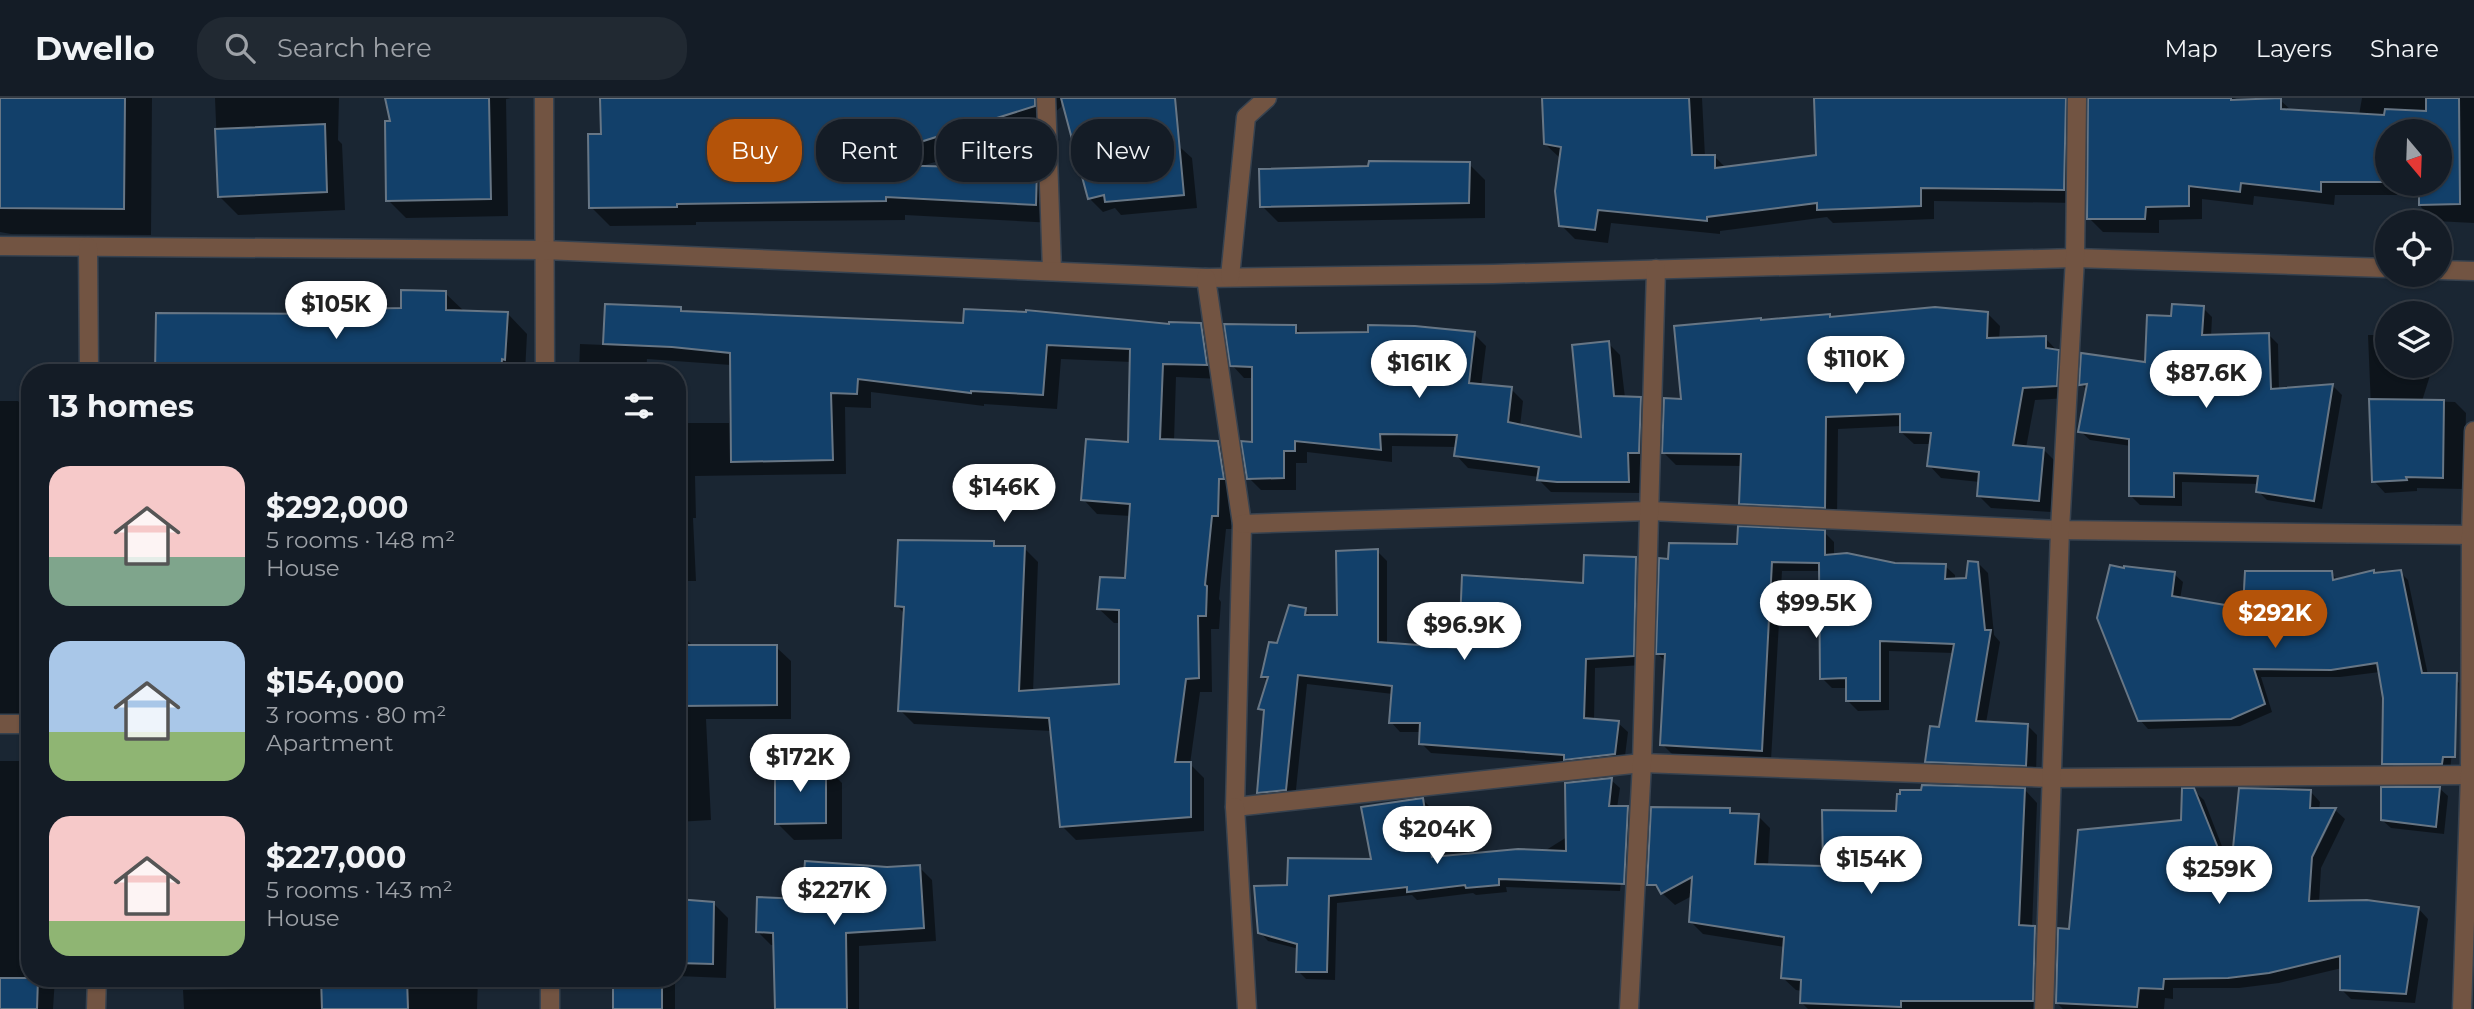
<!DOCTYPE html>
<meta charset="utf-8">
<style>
body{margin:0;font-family:Montserrat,sans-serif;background:#212932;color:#f1f3f6;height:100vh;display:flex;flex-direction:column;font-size:26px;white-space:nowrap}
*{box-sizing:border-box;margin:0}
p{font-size:23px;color:#9da1a7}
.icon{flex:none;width:38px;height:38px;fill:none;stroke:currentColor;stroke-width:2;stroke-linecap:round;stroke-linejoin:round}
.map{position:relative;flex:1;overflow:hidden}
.details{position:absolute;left:21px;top:266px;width:665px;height:623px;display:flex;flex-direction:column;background:#141c26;border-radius:28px;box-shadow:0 2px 5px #0004,0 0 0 2px #333a43}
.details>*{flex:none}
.hud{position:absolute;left:707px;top:21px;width:665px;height:63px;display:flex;gap:14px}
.needle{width:46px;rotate:161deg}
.controls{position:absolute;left:2375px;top:21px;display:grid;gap:14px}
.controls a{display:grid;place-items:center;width:77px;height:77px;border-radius:50%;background:#141c26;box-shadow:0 2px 5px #0004,0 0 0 2px #333a43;font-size:35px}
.price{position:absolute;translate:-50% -60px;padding:0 16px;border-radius:24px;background:#fff;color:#222;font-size:23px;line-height:46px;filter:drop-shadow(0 2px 4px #0008)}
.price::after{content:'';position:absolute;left:50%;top:42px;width:21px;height:16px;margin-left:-10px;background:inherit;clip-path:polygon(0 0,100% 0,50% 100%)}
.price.selected{background:#b45309;color:#fff}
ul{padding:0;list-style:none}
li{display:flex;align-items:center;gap:21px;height:175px;padding:0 28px}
li span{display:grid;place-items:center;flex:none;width:196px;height:140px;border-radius:21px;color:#555}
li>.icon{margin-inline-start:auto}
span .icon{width:84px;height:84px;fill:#fffc;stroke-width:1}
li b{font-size:30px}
h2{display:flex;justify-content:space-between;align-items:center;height:84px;padding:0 28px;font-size:30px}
.pill{padding:0 24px;border-radius:28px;background:#141c26;box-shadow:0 2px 5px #0004,0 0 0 2px #333a43;font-size:24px;line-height:63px}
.pill.selected{background:#b45309;color:#fff}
header{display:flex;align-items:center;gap:42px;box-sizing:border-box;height:98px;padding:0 35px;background:#141c26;border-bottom:2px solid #333a43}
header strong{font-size:33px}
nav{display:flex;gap:38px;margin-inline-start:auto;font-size:24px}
.search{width:490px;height:63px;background:#212932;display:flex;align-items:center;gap:18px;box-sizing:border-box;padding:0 24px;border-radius:28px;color:#9da1a7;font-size:26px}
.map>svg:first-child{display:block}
.shadow{fill:#0007;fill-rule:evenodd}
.building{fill:#12406a;stroke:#677685;stroke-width:2}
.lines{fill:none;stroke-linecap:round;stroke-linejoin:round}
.minor-casing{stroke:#37424f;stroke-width:21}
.minor{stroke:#725442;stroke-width:18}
</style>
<header>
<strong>Dwello</strong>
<div class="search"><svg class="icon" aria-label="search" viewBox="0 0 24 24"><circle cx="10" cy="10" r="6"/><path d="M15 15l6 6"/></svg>Search here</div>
<nav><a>Map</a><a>Layers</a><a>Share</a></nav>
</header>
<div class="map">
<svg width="2474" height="911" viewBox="0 0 2474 911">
<rect width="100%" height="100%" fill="#1a2633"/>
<g class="shadow">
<path d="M0,0H152L151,137L11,136L0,134Z"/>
<path d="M215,0H339L338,42L342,46L345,112L238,117L219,98Z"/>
<path d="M387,0H511L506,1L508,118L406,120L388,102L392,25Z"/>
<path d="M602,0H1061V9L1054,15L1053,27L919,69L1036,73L1055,92L1054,125L905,117V122L696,124V127L610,128L591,109L603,38Z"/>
<path d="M1062,0H1125L1192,60L1197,110L1121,117L1115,110L1103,114L1089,100Z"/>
<path d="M1543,0H1702L1705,59H1715L1726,70L1817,58L1816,0H2235L2239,4L2280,2L2292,13L2359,17L2362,0H2474V125L2435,123L2421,109L2419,97H2335L2334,107L2254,98L2253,107L2202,101V121L2159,122V135L2103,134L2089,120L2090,3L2081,8L2078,105L1934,103V121L1833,125L1827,119L1720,133V136L1611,125L1608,145L1575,141L1561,127L1560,60L1545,46ZM2387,33H2440V86H2387Z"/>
<path d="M1469,66L1485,82V120L1278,124L1262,108Z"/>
<path d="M445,195L465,214L507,215L527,236L525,275H157L341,217L402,211Z"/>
<path d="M607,208L680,210L685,215L965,226L1200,227L1215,241L1221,281L1176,279L1174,343L1218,345L1232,359L1233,395L1232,431H1226L1219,501L1221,504L1219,531H1211L1212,594H1200L1190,666L1204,680V733L1076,742L1062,728L1052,633L914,626L900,612L905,516L897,508L993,444L998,450H1024L1038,464L1033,594L1121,588V525H1114L1099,511L1127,482L1131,418L1097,416L1083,401L1129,346L1132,264L1061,261L1057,311L984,306V308L871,294V310L845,309L846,376L695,378L696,420H693L696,483H677V325H729L731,267L647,261L646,275H579L580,246L605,247Z"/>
<path d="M2203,210L2212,219L2211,239L2269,237L2278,246L2279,292L2333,288L2342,297L2322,411L2267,402L2258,393L2259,386L2182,384V408L2140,407L2131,398V348L2090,342L2080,333L2087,292L2081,286L2146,266L2172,220Z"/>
<path d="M1988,216L2000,228L1999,242L2045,240L2070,266L2068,300L2035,302L2026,350L2044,352L2056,364L2051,414L1991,410L1979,398L1980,384L1941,380L1929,367L1931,346H1914L1901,334V328L1838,331L1837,421L1753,417L1741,405L1742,368L1676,367L1664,355L1683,302L1761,221L1763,223Z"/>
<path d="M1295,229L1303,237L1474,236L1486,248L1481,288L1511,291L1523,303L1520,328L1583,341L1608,245L1620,257L1625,300L1640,301L1653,313L1651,367H1640V395L1551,394L1539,382V379L1468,370L1456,357L1457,349L1392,348V364L1307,354V365H1296V392H1261L1249,380L1254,346V280H1244L1232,267Z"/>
<path d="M2368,237H2387V268H2433L2422,303L2455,304L2466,315L2464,391L2417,390V393L2385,395L2374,383Z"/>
<path d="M0,303H18L30,315V620L0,622Z"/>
<path d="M1824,434L1834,444V458L1895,467L1945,468L1955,477V482L1967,481L1978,465L1988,475L1994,537L2000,544L1986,625L2028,628L2037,637L2036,677L1937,673L1927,663L1941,631L1954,555L1889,553V612L1858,613L1848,603V590H1832L1822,580L1821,473H1782L1771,662L1672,656L1662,646L1666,564L1658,556L1670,462Z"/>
<path d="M1377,453L1387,463V547L1460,551L1636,461L1645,471L1643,567L1595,570L1594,622L1618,625L1628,634L1624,666L1570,665L1431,655L1421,645V634H1400L1391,624L1393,596L1307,586L1295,701L1268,704L1258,694L1265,615L1260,611L1268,584L1263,579L1279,547L1305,512L1312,519H1339Z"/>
<path d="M2400,474L2408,482L2428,577H2451L2459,585L2450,673L2392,674L2383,666L2385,599L2380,574L2340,579H2261L2272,614L2240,628L2148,631L2140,622L2174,476L2183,484L2180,501L2245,512L2331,475L2338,482Z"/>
<path d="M677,543H688L694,549H776L791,563V621H706L711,722L677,724Z"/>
<path d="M0,663H30V880H55L53,911H0Z"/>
<path d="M825,668L842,685V741L794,742L777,725Z"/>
<path d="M1611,682L1620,690L1617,710H1628L1636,718L1633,772H1622L1620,793L1506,789L1507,794L1476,797L1473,795L1417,802L1412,797L1337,805L1335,882L1306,881L1298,873L1299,851L1268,843L1260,834L1289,788L1373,763L1423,702L1431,710L1439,760L1543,754L1567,739Z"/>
<path d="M2439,690L2448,698L2444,736L2391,730L2382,722Z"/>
<path d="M2025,692L2037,705L2032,830H2035L2047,843L2045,911H1808L1802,905V893L1796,892L1783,880L1785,849L1703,836L1690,823L1692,798L1675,807L1652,786L1730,712L1734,716L1758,718L1770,730L1768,768L1824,769L1898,715Z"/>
<path d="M2193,692L2204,702L2232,774L2310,693L2320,704L2319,712H2335L2345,721L2321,770L2319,805L2418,810L2428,821L2415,905L2351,901L2341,891L2342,870L2279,885L2239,890H2173V901L2165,900L2164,911H2063L2057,905L2070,833L2183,723ZM2329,720H2333L2309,768L2306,766Z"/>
<path d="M919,769L932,782L936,843L859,848V911H777L775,847H771L757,833L804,802L887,771Z"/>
<path d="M677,803L714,806L728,820L726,880L677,878Z"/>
<path d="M371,880H478L477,911H184L183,892L371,888Z"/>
<path d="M614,880H675V911H615Z"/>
</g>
<g class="building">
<path d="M0,0H125L124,111L0,110Z"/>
<path d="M385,0H489L491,101L386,103L385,23H390Z"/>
<path d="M600,0H1035V8L850,66L1037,71L1036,107L886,99V103L677,106V109L589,110L588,36H601Z"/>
<path d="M1061,0H1175L1184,97L1105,104L1104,97L1088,101Z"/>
<path d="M1542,0H1689L1692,57H1715V70L1816,57L1814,0H2066L2064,92L1921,90V108L1817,112V105L1707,119V123L1598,112L1595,132L1559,128L1555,93L1561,49L1544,46Z"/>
<path d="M2088,0H2231V2L2281,0V11L2384,17L2385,11L2426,13V0H2459L2460,106L2419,107V89L2408,88V86H2440V33H2387V84H2321V94L2241,85L2240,94L2189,88V108L2146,109L2145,121H2087Z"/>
<path d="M325,26L327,94L218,99L215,31Z"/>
<path d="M1369,63L1470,64L1469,105L1260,109L1259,71L1368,68Z"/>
<path d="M401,192L446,193V212L508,214L505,262L502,261L501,275H155L156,215L339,216V211L401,210Z"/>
<path d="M605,206L681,209V213L963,225L964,211L1026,214V212L1169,226V224L1201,225L1207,267L1163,266L1160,341L1218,343L1224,381H1219L1218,418H1212L1205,487L1207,488L1206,518H1198L1199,580L1186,581L1175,664H1191V719L1060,729L1049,620L898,613L904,509L895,508L898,442L994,443V448H1025L1019,593L1119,586V512L1097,511L1100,479L1125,480L1130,406L1081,402L1086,341L1128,344L1130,251L1047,247L1043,297L971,293V295L858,281L857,296L831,295L833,362L731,364L730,255L672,249L603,246Z"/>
<path d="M2172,206L2204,208L2202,237L2269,235L2271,291L2333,286L2314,403L2256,394L2258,378L2174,375V399L2129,398V341L2078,334L2087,286L2079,287L2081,255L2145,264L2147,217L2171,218Z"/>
<path d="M1935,209L1988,214L1987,240L2046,238V250L2059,252L2057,288L2023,290L2013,347L2044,350L2039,403L1977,398L1979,374L1927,368L1931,335L1900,334V316L1826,319L1825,410L1739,406L1741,356L1662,355L1664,300L1681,301L1674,228L1761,220V222L1830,216V219Z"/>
<path d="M1224,226L1296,227V235L1368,234V227L1415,228L1475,234L1469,285L1512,289L1508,324L1581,339L1572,247L1609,243L1614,298L1641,299L1639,355H1628L1629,384H1557L1537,382L1539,369L1454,358L1457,337L1380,336L1381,352L1295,343V353H1284V380L1247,381L1241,343L1252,344V269L1230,268Z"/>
<path d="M2369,301L2444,302L2443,380L2406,379L2407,382L2372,384Z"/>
<path d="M1738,428L1825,432V457L1847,455L1895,465L1946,466L1945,481L1966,480L1968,463L1978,464L1985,532H1991L1976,623L2028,626L2026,668L1925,664L1930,628L1939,629L1954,546L1880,543V603H1846V580L1820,581L1819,465L1772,464L1762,653L1660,647L1665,556H1656L1659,460L1668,461L1669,445L1737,446Z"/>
<path d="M1378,451V544L1459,550L1462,477L1583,485L1584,457L1636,459L1634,558L1586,561L1584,620L1619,623L1615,656L1564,662V657L1419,646L1420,625H1389L1392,588L1298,577L1286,692L1257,695L1264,612L1258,611L1268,579H1261L1269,544L1277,545L1289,507L1306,510L1305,517H1337L1336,453Z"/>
<path d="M2110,467L2124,470V468L2175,474L2172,498L2243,510L2245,473H2332L2333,482L2374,472V475L2401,472L2422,575H2457L2455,659H2443L2442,666H2382L2383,600L2377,565L2331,572L2254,571L2265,606L2231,621L2138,623L2097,520Z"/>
<path d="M677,547H777V607L677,608Z"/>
<path d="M826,666V725L775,726V667Z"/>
<path d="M1612,680L1609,708H1628L1624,786L1499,781V787L1466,790L1465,787L1407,794V789L1329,798L1327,874H1296L1297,846L1258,835L1254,788L1287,787L1288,760L1371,761L1361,709L1423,700L1432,759L1518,751L1566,753L1565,685Z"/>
<path d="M1922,687L2025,690L2019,827L2035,828L2033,903H1901V909L1800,905L1801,882L1781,880L1784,839L1689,824L1692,779L1661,796L1656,787H1647L1651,709L1730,710V715L1759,716L1755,766L1823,768L1822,712L1896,713L1897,696H1900V692H1921Z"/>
<path d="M2381,689H2440L2436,729L2381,722Z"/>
<path d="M2182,690H2194L2230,780L2239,690L2311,692L2310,710H2336L2312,759L2309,803L2367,802L2419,809L2406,896L2340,892V858L2269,875L2228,880L2164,881L2163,891L2139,890L2137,909L2056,905L2058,830L2069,831L2078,732L2181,722Z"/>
<path d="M805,763L887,769L920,767L924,830L846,835L847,911H775L773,835L756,834L757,799L802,801Z"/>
<path d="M677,801L714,804L713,866L677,865Z"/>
<path d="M0,880H38L37,911H0Z"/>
<path d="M321,880H407L408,911H322Z"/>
<rect x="613" y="880" width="49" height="31"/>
</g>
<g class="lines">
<g class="minor-casing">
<g id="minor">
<path d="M544,0L545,275"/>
<path d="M1046,0L1052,173"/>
<path d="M0,148L544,152L1206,180L1493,176L2075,160L2387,170"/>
<path d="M88,149L89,275"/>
<path d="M2440,172L2474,173"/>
<path d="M1230,179L1246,19L1267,0"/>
<path d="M1206,180L1242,426L1235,709L1642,665L2053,680L2474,677"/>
<path d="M1242,426L1650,413L2060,432L2474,437"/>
<path d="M0,626H30"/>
<path d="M1235,709L1247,911"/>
<path d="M550,880V911"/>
<path d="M96,911L97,880"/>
<path d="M1629,911L1642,665L1656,171"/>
<path d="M2044,911L2060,432L2075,160L2077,0"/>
<path d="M2462,911L2470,677L2471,437L2474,333"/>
</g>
</g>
<use href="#minor" class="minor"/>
</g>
</svg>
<div class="controls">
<a><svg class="needle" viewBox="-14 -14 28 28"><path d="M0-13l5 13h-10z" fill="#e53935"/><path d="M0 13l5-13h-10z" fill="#9da1a7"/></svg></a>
<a><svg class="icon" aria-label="locate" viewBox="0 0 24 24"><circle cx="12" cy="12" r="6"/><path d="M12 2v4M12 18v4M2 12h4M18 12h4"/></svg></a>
<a><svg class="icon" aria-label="layers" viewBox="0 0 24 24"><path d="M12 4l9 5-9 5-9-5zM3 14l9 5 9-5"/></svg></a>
</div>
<b class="price" style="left:336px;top:243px">$105K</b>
<b class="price" style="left:1856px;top:298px">$110K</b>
<b class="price" style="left:1419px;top:302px">$161K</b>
<b class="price" style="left:2206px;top:312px">$87.6K</b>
<b class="price" style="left:1004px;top:426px">$146K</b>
<b class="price" style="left:1816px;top:542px">$99.5K</b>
<b class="price selected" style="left:2275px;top:552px">$292K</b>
<b class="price" style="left:1464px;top:564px">$96.9K</b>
<b class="price" style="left:800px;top:696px">$172K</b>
<b class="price" style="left:1437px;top:768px">$204K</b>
<b class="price" style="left:1871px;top:798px">$154K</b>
<b class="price" style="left:2219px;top:808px">$259K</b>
<b class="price" style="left:834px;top:829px">$227K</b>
<div class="hud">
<a class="pill selected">Buy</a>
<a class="pill">Rent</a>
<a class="pill">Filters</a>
<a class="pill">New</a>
</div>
<section class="details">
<h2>13 homes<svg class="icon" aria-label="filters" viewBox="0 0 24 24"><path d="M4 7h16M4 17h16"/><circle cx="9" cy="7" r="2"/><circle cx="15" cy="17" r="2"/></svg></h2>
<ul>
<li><span style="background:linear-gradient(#f6c9c9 65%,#7fa58c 0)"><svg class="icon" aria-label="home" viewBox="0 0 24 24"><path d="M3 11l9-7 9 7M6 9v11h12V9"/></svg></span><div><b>$292,000</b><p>5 rooms · 148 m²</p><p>House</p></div></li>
<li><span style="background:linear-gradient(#a9c7e8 65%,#8fb573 0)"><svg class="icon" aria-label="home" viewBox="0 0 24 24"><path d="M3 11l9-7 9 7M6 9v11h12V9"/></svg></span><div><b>$154,000</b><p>3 rooms · 80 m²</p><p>Apartment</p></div></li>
<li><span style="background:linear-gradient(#f6c9c9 75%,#8fb573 0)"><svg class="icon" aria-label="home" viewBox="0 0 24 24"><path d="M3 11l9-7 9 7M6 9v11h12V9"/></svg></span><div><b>$227,000</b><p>5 rooms · 143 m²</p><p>House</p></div></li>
</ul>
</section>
</div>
